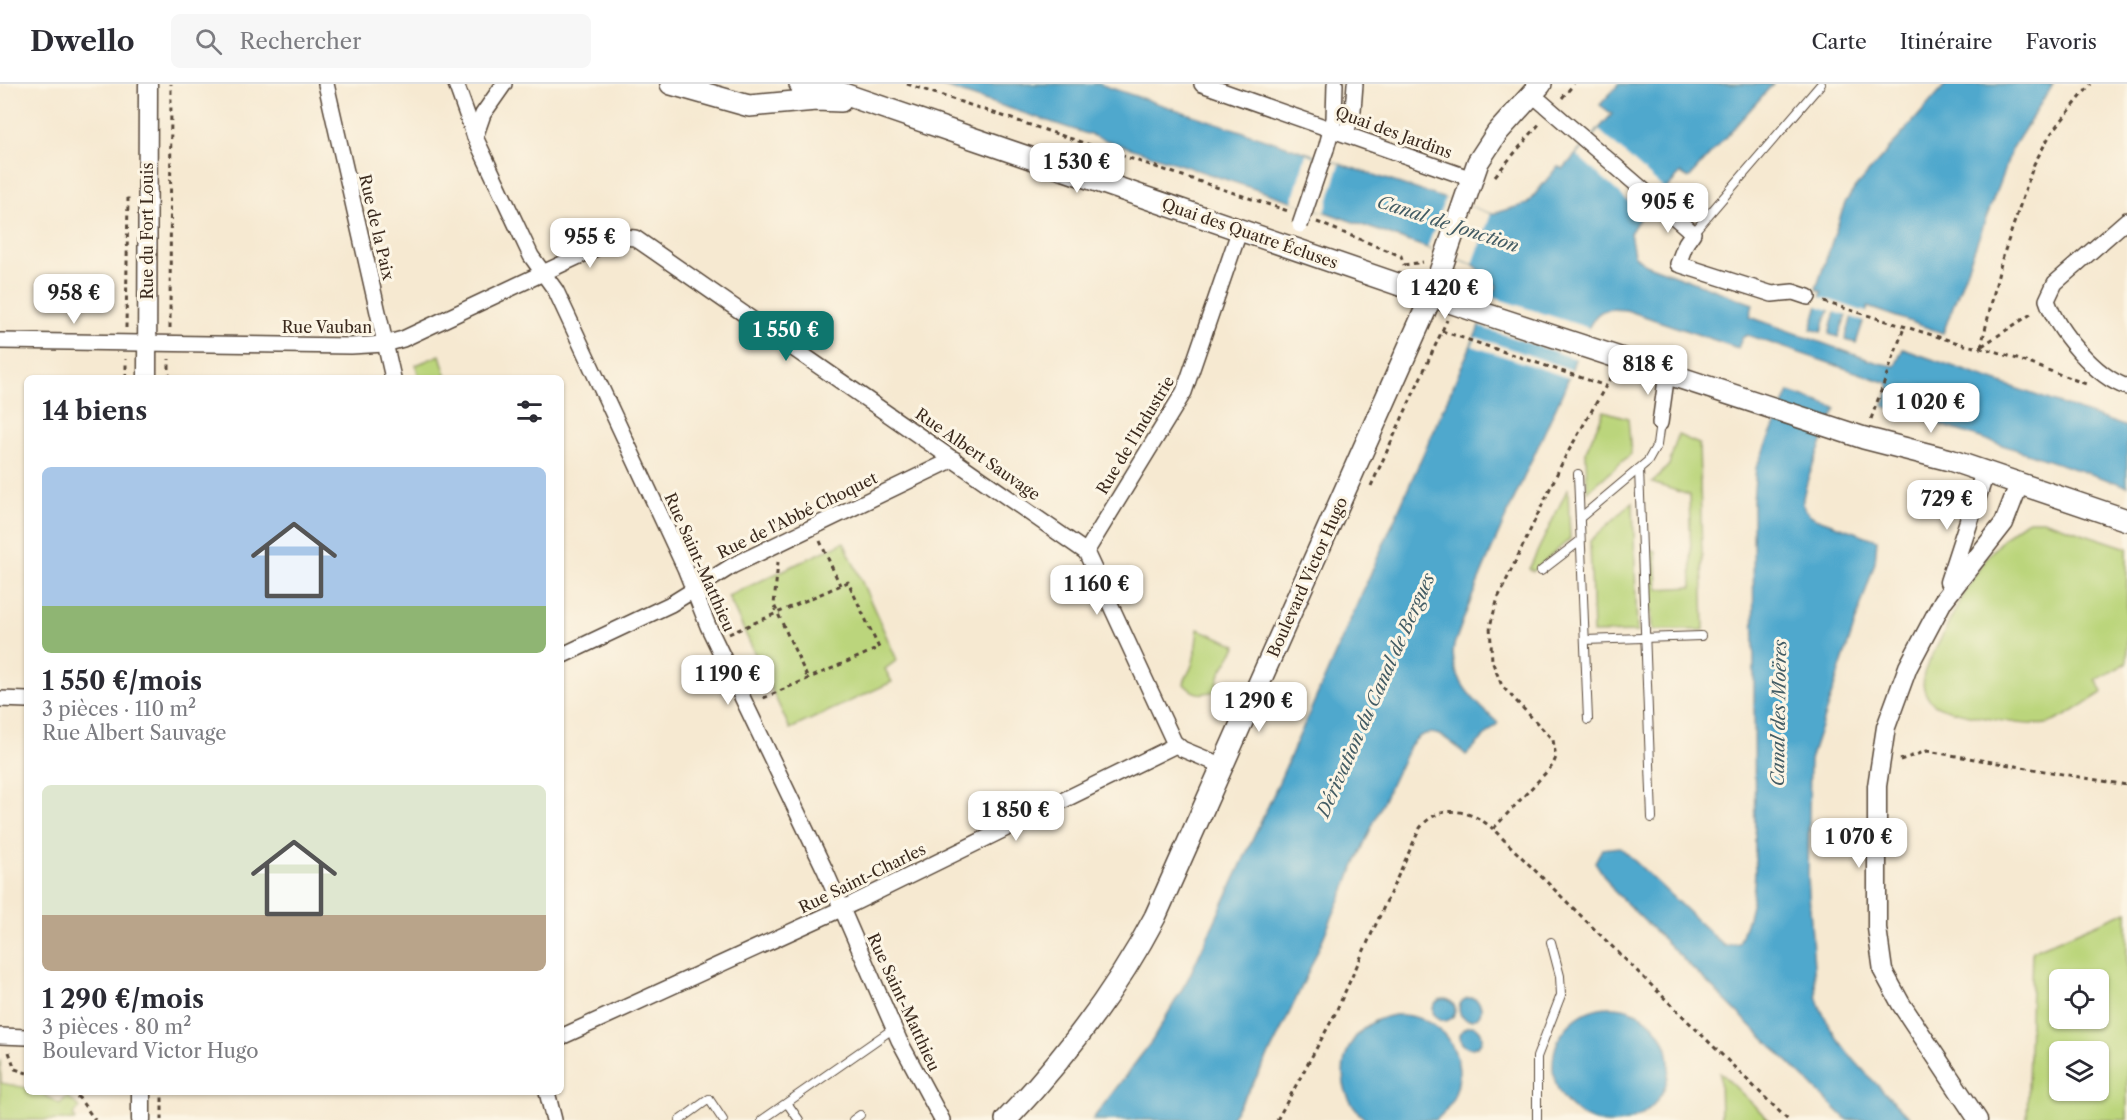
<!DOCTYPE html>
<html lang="fr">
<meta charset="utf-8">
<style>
body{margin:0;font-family:"Libre Caslon Text",serif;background:#f7f7f7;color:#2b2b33;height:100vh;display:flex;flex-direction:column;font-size:22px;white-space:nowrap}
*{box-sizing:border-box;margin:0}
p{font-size:20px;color:#7c7c81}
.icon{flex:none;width:33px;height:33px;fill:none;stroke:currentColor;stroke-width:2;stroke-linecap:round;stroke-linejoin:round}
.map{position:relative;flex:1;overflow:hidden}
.sheet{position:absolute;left:24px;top:291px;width:540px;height:720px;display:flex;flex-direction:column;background:#fff;border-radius:9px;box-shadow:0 2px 4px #0004}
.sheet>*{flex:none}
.tools{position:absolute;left:2049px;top:885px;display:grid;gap:12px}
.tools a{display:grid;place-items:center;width:60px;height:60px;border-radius:9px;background:#fff;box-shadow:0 2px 4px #0004;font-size:30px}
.price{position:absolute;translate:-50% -51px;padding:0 14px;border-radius:12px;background:#fff;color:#222;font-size:20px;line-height:39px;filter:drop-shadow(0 2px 3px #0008)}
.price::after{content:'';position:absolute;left:50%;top:36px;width:18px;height:14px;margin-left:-9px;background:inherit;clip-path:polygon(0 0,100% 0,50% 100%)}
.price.active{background:#0f766e;color:#fff}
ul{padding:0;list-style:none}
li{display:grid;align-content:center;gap:12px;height:318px;padding:0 18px}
li span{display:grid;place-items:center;height:186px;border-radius:9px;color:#555}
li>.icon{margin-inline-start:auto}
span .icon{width:108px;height:108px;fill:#fffc;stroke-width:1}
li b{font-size:26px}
h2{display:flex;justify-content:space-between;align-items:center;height:72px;padding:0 18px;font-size:26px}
header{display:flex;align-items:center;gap:36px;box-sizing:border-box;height:84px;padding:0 30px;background:#fff;border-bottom:2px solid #e1e1e2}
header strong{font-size:28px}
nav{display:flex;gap:33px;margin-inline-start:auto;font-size:21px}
.search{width:420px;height:54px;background:#f7f7f7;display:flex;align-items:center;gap:15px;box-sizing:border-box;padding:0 21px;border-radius:9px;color:#7c7c81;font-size:22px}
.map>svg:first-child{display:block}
.green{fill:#bbd57b;stroke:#7b804c;stroke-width:1.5;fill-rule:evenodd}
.water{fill:#50a8cd;stroke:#466976;stroke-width:1.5}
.pier{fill:#f6e9d1}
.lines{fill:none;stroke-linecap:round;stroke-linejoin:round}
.service-casing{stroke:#574739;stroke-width:10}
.minor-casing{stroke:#574739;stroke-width:18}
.tertiary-casing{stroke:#574739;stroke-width:21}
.secondary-casing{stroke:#574739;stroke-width:24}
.path{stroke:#574739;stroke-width:3;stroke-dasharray:4.5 4.5;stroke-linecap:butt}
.service{stroke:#fff;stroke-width:8}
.minor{stroke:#fff;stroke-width:15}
.tertiary{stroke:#fff;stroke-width:18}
.secondary{stroke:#fff;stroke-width:21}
.minor-bridge-casing{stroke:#574739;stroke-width:18;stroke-linecap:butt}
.minor-bridge{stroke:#fff;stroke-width:15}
.labels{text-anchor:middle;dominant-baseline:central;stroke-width:6;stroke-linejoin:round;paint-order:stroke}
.street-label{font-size:16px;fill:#3b2a1e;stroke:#fcf5e5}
.water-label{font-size:18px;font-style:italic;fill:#435c64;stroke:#fcf5e5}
</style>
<header>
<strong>Dwello</strong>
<div class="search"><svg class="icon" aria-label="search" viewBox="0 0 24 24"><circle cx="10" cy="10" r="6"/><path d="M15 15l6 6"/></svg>Rechercher</div>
<nav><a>Carte</a><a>Itinéraire</a><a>Favoris</a></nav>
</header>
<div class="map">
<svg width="2127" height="1036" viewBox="0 0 2127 1036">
<rect width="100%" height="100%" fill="#fcf5e5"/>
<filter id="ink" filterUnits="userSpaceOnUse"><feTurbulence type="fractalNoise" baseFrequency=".0167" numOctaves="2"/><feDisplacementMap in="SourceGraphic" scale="12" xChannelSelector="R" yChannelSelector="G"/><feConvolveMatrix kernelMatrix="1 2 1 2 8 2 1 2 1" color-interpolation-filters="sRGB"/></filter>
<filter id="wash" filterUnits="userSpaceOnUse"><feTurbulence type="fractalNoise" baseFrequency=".008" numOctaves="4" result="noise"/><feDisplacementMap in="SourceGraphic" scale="24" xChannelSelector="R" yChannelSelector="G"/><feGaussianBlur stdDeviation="1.35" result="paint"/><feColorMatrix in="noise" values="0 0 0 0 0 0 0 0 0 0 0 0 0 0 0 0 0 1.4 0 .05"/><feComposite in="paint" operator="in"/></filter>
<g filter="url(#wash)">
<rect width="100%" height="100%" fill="#f6e9d1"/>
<g class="green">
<path d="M440,271L447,294H419L416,281Z"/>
<path d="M1604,327L1628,334L1631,370L1587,408L1586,367Z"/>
<path d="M1678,351L1699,360L1704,546H1652L1648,465L1656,467L1658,505L1692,503L1689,411L1652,399L1669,381Z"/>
<path d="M1568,404L1570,455L1533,487L1529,485Z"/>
<path d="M1633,418L1637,548L1593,549L1590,457Z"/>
<path d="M2029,436H2043L2127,464V579L2096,596L2103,608C2088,617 2062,637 2046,640C2030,643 1944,629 1933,619C1923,611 1921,597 1925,586C1949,541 1982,458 2029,436Z"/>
<path d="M844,458L897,576L885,585L892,598L790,645L728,512Z"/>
<path d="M1198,545L1237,561L1220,589L1215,607C1201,611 1194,611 1184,600C1185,591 1190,589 1192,581C1196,570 1196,557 1198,545Z"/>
<path d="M2127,827V1036H2027L2032,867ZM2060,896H2098V934H2060ZM2060,968H2098V1006H2060Z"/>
<path d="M0,976L1,999L27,1004V1008H40L60,1020L67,1012L80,1024L73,1031L76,1036H0Z"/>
<path d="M1720,988L1769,1036H1721Z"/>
</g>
<g class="water">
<path d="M935,0H1099L1491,130L1527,120L1558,82L1563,85L1612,30L1600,21L1619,0H1773L1689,94L1681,89L1642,130L1630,149L1634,171L1645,180L1753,220L1750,233L1878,279L1895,282L1903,265L2127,343V402L1883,322L1890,305L1888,299L1747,251L1742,254L1738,264L1626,226C1615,225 1604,223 1596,232C1579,254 1573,287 1561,312C1524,394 1484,476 1454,561C1448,594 1475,618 1498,639L1466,671C1449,655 1428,636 1410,662C1372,736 1341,815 1307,891C1284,941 1261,992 1229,1036H1092L1152,957L1188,895L1275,707L1497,202L1473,180L1325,128Z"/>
<path d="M1946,0H2053L2012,65L1943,249L1868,223L1856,259L1845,256L1854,225L1849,224L1838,253L1829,250L1837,220L1832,219L1821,248L1811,245L1822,208L1816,205L1845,119L1855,104Z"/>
<path d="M1789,308L1836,324C1829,343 1801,404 1803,420C1804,427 1810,431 1815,434L1877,456L1875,478L1866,506L1810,676L1808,794L1816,912C1832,962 1876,999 1912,1036H1847L1613,806L1595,778L1602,765L1620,763L1724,862L1739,859C1749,834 1754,815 1755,787L1753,417L1756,384Z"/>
<circle cx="1470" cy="925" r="11"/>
<circle cx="1444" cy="926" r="11"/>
<circle cx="1611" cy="981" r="58"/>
<path d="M1394,931C1454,928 1482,997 1436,1036H1366C1325,1003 1342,939 1394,931Z"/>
<circle cx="1471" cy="953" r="11"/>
</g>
<g class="pier">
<path d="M1599,46L1664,105L1642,130L1577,71Z"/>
<path d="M1306,70L1340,80L1325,128L1292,118Z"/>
<path d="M1445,114L1491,130L1473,180L1427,164Z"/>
<path d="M1818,212L1869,229L1866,238L1832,227L1834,222L1832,227L1815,221Z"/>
<path d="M1492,213L1589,244L1577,275L1480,243Z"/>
<path d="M1476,253L1573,286L1569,294L1472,262Z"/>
</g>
</g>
<g filter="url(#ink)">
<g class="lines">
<g class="service-casing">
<g id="service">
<path d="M1693,149L1821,0"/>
<path d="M1639,385L1652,734"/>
<path d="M1578,390L1588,636"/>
<path d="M1580,434L1648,377L1657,361L1660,339"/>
<path d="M1541,487L1580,457"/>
<path d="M1585,556L1701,552"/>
<path d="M787,1019L799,1036"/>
<path d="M680,1036L709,1015L723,1036"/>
<path d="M762,1036L894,944"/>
<path d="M853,1036L860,1031"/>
<path d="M1537,1036V973L1561,911L1560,892L1551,858"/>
</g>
</g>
<g class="minor-casing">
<g id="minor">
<path d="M326,0L393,294"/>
<path d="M456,0L475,53L531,172L556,207L685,484L708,542L825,786L899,956L942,1036"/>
<path d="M1202,0L1472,95"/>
<path d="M1532,10L1693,149L1686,159L1678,180L1772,210L1793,208L1808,213"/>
<path d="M1346,49L1353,26L1355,0"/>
<path d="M475,53L483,30L504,0"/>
<path d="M1326,65L1334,35L1335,0"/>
<path d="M2127,136L2055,199L2047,216C2057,247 2096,293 2127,303"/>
<path d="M0,257L351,262L385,260L403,255L613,156L622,153L635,154L1086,468L1174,658L1182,665L1223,682"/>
<path d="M1660,339L1667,289"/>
<path d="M1086,468L1184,308L1240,145"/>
<path d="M561,572L671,520L732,482L954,375"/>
<path d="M0,615L27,616"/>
<path d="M0,952L27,953"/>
<path d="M561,953L854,819L1176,661"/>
<path d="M547,1008L554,1036"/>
</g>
</g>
<g class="tertiary-casing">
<g id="tertiary">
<path d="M147,294L148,0"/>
<path d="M1949,498L1985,388"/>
<path d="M141,1036V1008"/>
<path d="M1978,1036L1901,920L1883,887L1877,844V702L1886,643L1908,583L1943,517L2004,439L2019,400"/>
</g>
</g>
<g class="secondary-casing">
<g id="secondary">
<path d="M671,0L749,22L816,16L841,17"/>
<path d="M800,0L832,6L1470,225L1864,354L1950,376L2127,436"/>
<path d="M1006,1036C1065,974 1115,909 1155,833L1432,211L1478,78L1497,49L1541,0"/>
</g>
</g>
<g class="path">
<path d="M907,0L1288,127"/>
<path d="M1562,14L1574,0"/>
<path d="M1495,92L1541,38"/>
<path d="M1317,138L1401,172L1404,181"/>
<path d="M1404,181L1423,178"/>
<path d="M1824,218L1965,261L1995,267L2089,301"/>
<path d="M126,244L128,113"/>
<path d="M170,244L171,0"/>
<path d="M1442,247L1606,302"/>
<path d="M1982,262L2034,228"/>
<path d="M1981,263L2002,175L2034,80L2050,51L2091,0"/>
<path d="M1611,293L1564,375L1498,514L1490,542L1492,577L1502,602L1553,656L1556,673L1553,681L1493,745L1788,1036"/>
<path d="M126,294V275"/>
<path d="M169,294V275"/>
<path d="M1871,335L1905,241"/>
<path d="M1371,402L1447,236"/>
<path d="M820,457L840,501"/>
<path d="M778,478L774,521L808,595"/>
<path d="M729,550L848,498L879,564L761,615"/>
<path d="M1900,676L1927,667L2127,701"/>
<path d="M9,968L15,985L27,989"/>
<path d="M69,1008L79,1014L95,1036"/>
<path d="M162,1036V1008"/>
<path d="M1277,1036L1333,934L1420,744C1440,718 1472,726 1493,745"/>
</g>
<use href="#service" class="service"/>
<use href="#minor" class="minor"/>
<use href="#tertiary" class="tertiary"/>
<use href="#secondary" class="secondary"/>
<g class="minor-bridge-casing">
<path id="minor-bridge" d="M1300,141L1326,65"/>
</g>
<use href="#minor-bridge" class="minor-bridge"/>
</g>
</g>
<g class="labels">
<g class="street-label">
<text transform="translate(1394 48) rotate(20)">Quai des Jardins</text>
<text transform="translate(377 143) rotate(77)">Rue de la Paix</text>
<text transform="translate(147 147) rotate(-90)">Rue du Fort Louis</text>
<text transform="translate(1250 149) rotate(19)">Quai des Quatre Écluses</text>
<text x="327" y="243">Rue Vauban</text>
<text transform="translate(1135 351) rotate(-59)">Rue de l'Industrie</text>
<text transform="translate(978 370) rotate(35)">Rue Albert Sauvage</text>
<text transform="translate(797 431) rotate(-26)">Rue de l'Abbé Choquet</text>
<text transform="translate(700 478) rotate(66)">Rue Saint-Matthieu</text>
<text transform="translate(1307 493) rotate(-66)">Boulevard Victor Hugo</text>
<text transform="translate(862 794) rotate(-26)">Rue Saint-Charles</text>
<text transform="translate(904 918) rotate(65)">Rue Saint-Matthieu</text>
</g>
<g class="water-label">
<text transform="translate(1448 140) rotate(18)">Canal de Jonction</text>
<text transform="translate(1376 611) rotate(-66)">Dérivation du Canal de Bergues</text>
<text transform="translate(1779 629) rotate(-89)">Canal des Moëres</text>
</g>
</g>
</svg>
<div class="tools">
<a><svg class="icon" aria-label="locate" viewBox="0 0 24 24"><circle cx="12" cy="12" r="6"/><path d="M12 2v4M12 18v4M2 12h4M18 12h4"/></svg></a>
<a><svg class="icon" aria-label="layers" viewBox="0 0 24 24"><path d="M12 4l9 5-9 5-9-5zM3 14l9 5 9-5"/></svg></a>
</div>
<b class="price" style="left:1077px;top:110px">1 530 €</b>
<b class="price" style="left:1668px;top:150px">905 €</b>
<b class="price" style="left:590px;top:185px">955 €</b>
<b class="price" style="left:1445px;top:236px">1 420 €</b>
<b class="price" style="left:74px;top:241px">958 €</b>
<b class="price active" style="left:786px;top:278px">1 550 €</b>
<b class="price" style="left:1648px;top:312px">818 €</b>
<b class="price" style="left:1931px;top:350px">1 020 €</b>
<b class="price" style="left:1947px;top:447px">729 €</b>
<b class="price" style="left:1097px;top:532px">1 160 €</b>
<b class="price" style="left:728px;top:622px">1 190 €</b>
<b class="price" style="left:1259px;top:649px">1 290 €</b>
<b class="price" style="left:1016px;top:758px">1 850 €</b>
<b class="price" style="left:1859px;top:785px">1 070 €</b>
<section class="sheet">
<h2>14 biens<svg class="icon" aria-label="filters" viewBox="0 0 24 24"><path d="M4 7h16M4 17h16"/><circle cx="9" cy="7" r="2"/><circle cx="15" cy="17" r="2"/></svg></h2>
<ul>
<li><span style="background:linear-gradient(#a9c7e8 75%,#8fb573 0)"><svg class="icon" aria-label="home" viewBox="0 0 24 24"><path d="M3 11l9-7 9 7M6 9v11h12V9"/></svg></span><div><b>1 550 €/mois</b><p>3 pièces · 110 m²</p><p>Rue Albert Sauvage</p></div></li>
<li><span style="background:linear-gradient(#dfe7d0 70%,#b9a48a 0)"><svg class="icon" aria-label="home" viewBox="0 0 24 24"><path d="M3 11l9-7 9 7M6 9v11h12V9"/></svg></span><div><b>1 290 €/mois</b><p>3 pièces · 80 m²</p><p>Boulevard Victor Hugo</p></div></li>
</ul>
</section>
</div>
